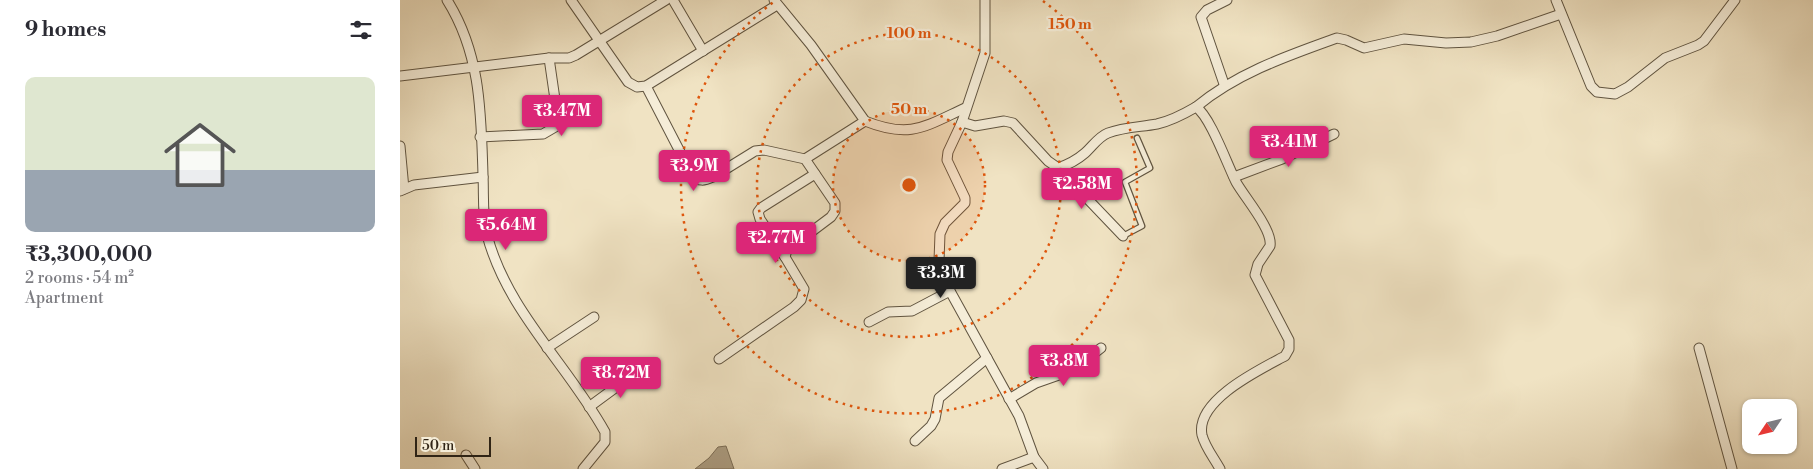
<!DOCTYPE html>
<meta charset="utf-8">
<style>
body{margin:0;font-family:"Libre Bodoni",serif;background:#f2f2f3;color:#2b2b33;height:100vh;display:flex;flex-direction:column;font-size:19px;white-space:nowrap}
*{box-sizing:border-box;margin:0}
p{font-size:16px;color:#7c7c81}
.icon{flex:none;width:28px;height:28px;fill:none;stroke:currentColor;stroke-width:2;stroke-linecap:round;stroke-linejoin:round}
.map{position:relative;flex:1;overflow:hidden}
.drawer{display:flex;flex-direction:column;background:#fff;width:400px}
.drawer>*{flex:none}
.needle{width:32px;rotate:235deg}
.fabs{position:absolute;left:1342px;top:399px;display:grid;gap:10px}
.fabs a{display:grid;place-items:center;width:55px;height:55px;border-radius:10px;background:#fff;box-shadow:0 1px 4px #0004;font-size:25px}
.scale{position:absolute;left:15px;bottom:12px;width:76px;box-sizing:border-box;padding-left:5px;border:2px solid #302415;border-top:0;font-size:14px;line-height:18px;white-space:nowrap;color:#302415;-webkit-text-stroke:4px #f5edd8;paint-order:stroke}
.price{position:absolute;translate:-50% -42px;padding:0 11px;border-radius:5px;background:#db2777;color:#fff;font-size:16px;line-height:32px;filter:drop-shadow(0 1px 2px #0008)}
.price::after{content:'';position:absolute;left:50%;top:30px;width:15px;height:11px;margin-left:-8px;background:inherit;clip-path:polygon(0 0,100% 0,50% 100%)}
.price.on{background:#222;color:#fff}
ul{padding:0;list-style:none}
li{display:grid;align-content:center;gap:10px;height:265px;padding:0 25px}
li span{display:grid;place-items:center;height:155px;border-radius:10px;color:#555}
li>.icon{margin-inline-start:auto}
span .icon{width:90px;height:90px;fill:#fffc;stroke-width:1}
li b{font-size:21px}
h2{display:flex;justify-content:space-between;align-items:center;height:60px;padding:0 25px;font-size:21px}
main{display:flex;flex:1;min-height:0}
.map>svg:first-child{display:block}
.water{fill:#afa288;stroke:#7c705a}
.lines{fill:none;stroke-linecap:round;stroke-linejoin:round}
.service-casing{stroke:#605440;stroke-width:7}
.minor-casing{stroke:#605440;stroke-width:11}
.service{stroke:#f5edd8;stroke-width:4.5}
.minor{stroke:#f5edd8;stroke-width:9}
.ring{fill:none;stroke:#df560c;stroke-width:2.5;stroke-dasharray:2.5 5}
.centre{fill:#df560c;stroke:#f5edd8;stroke-width:2.5}
.ring-label{font-size:15px;text-anchor:middle;font-weight:bold;fill:#df560c;stroke:#f5edd8;stroke-width:4.5;stroke-linejoin:round;paint-order:stroke}
</style>
<main>
<section class="drawer">
<h2>9 homes<svg class="icon" aria-label="filters" viewBox="0 0 24 24"><path d="M4 7h16M4 17h16"/><circle cx="9" cy="7" r="2"/><circle cx="15" cy="17" r="2"/></svg></h2>
<ul>
<li><span style="background:linear-gradient(#dfe7d0 60%,#9aa5b1 0)"><svg class="icon" aria-label="home" viewBox="0 0 24 24"><path d="M3 11l9-7 9 7M6 9v11h12V9"/></svg></span><div><b>₹3,300,000</b><p>2 rooms · 54 m²</p><p>Apartment</p></div></li>
</ul>
</section>
<div class="map">
<svg width="1413" height="469" viewBox="0 0 1413 469">
<rect width="100%" height="100%" fill="#f0e3c3"/>
<filter id="stains"><feTurbulence type="fractalNoise" baseFrequency=".004" numOctaves="4"/><feColorMatrix values="0 0 0 0 .2 0 0 0 0 .09 0 0 0 0 .02 0 0 0 .5 -.17"/></filter>
<radialGradient id="worn" r=".72"><stop offset=".6" stop-color="#630" stop-opacity="0"/><stop offset="1" stop-color="#630" stop-opacity=".3"/></radialGradient>
<path class="water" d="M326,446L334,469H295L309,458L318,447Z"/>
<g class="lines">
<g class="service-casing">
<path id="service" d="M723,236L742,226L725,182L750,168L737,138"/>
</g>
<g class="minor-casing">
<g id="minor">
<path d="M47,0C81,54 81,113 83,175C84,196 82,214 87,235C107,311 168,365 205,432V442L183,469"/>
<path d="M171,0L228,82L237,87L246,86L377,5"/>
<path d="M273,0L303,51"/>
<path d="M374,0L411,45L465,121C510,139 524,127 565,108"/>
<path d="M585,0V53L562,122L575,126L604,121L613,123L648,161L658,168C667,165 677,160 685,153C693,146 698,137 708,133C724,127 741,127 757,124C771,121 784,114 796,107C810,116 827,164 836,182C845,198 873,230 870,246L858,264L855,275L889,340V349L885,356C861,369 795,400 802,435C805,447 814,458 820,469"/>
<path d="M1156,0L1191,86L1197,92L1215,94L1228,87L1265,58L1298,45L1304,41L1335,0"/>
<path d="M0,76L149,58H169L176,55L266,0"/>
<path d="M824,84L801,17L807,10L827,0"/>
<path d="M246,86L292,175C299,182 304,181 313,177L355,151L364,150L405,159L435,203V211L431,217L387,250L385,257L404,289L401,300L394,307L319,359"/>
<path d="M796,107C837,73 887,56 937,38L946,40L964,48L1004,39L1046,43L1071,42L1097,36L1161,14"/>
<path d="M562,122L548,152L547,160L565,198V203L545,223L540,234L539,261L550,291L619,416L634,457L643,469"/>
<path d="M80,137L143,134L155,127L158,120L149,58"/>
<path d="M0,146L4,189"/>
<path d="M405,159L465,121"/>
<path d="M658,168L723,236"/>
<path d="M834,177L882,159L934,134"/>
<path d="M0,191L14,185L83,177"/>
<path d="M385,257L360,219L358,212L361,208L415,174"/>
<path d="M469,322L488,312L512,311L550,291"/>
<path d="M147,348L194,317"/>
<path d="M1299,348L1332,469"/>
<path d="M609,399L636,383L673,370L701,348"/>
<path d="M189,407L238,371"/>
<path d="M515,441L531,426L535,419L539,398L587,358"/>
<path d="M66,455L75,469"/>
<path d="M602,469L634,457"/>
</g>
</g>
<use href="#service" class="service"/>
<use href="#minor" class="minor"/>
</g>
<circle cx="509" cy="185" r="76" fill="#df560c" fill-opacity=".12"/>
<g class="ring">
<circle cx="509" cy="185" r="76"/>
<circle cx="509" cy="185" r="152"/>
<path d="M643 1A228 228 0 1 1 375 1"/>
</g>
<circle cx="509" cy="185" r="8" class="centre"/>
<g class="ring-label">
<text x="670" y="29">150 m</text>
<text x="509" y="38">100 m</text>
<text x="509" y="114">50 m</text>
</g>
<rect width="100%" height="100%" filter="url(#stains)"/>
<rect width="100%" height="100%" fill="url(#worn)"/>
</svg>
<div class="fabs">
<a><svg class="needle" viewBox="-14 -14 28 28"><path d="M0-13l5 13h-10z" fill="#e53935"/><path d="M0 13l5-13h-10z" fill="#7c7c81"/></svg></a>
</div>
<div class="scale">50 m</div>
<b class="price" style="left:162px;top:137px">₹3.47M</b>
<b class="price" style="left:889px;top:168px">₹3.41M</b>
<b class="price" style="left:294px;top:192px">₹3.9M</b>
<b class="price" style="left:682px;top:210px">₹2.58M</b>
<b class="price" style="left:106px;top:251px">₹5.64M</b>
<b class="price" style="left:376px;top:264px">₹2.77M</b>
<b class="price on" style="left:541px;top:299px">₹3.3M</b>
<b class="price" style="left:664px;top:387px">₹3.8M</b>
<b class="price" style="left:221px;top:399px">₹8.72M</b>
</div>
</main>
